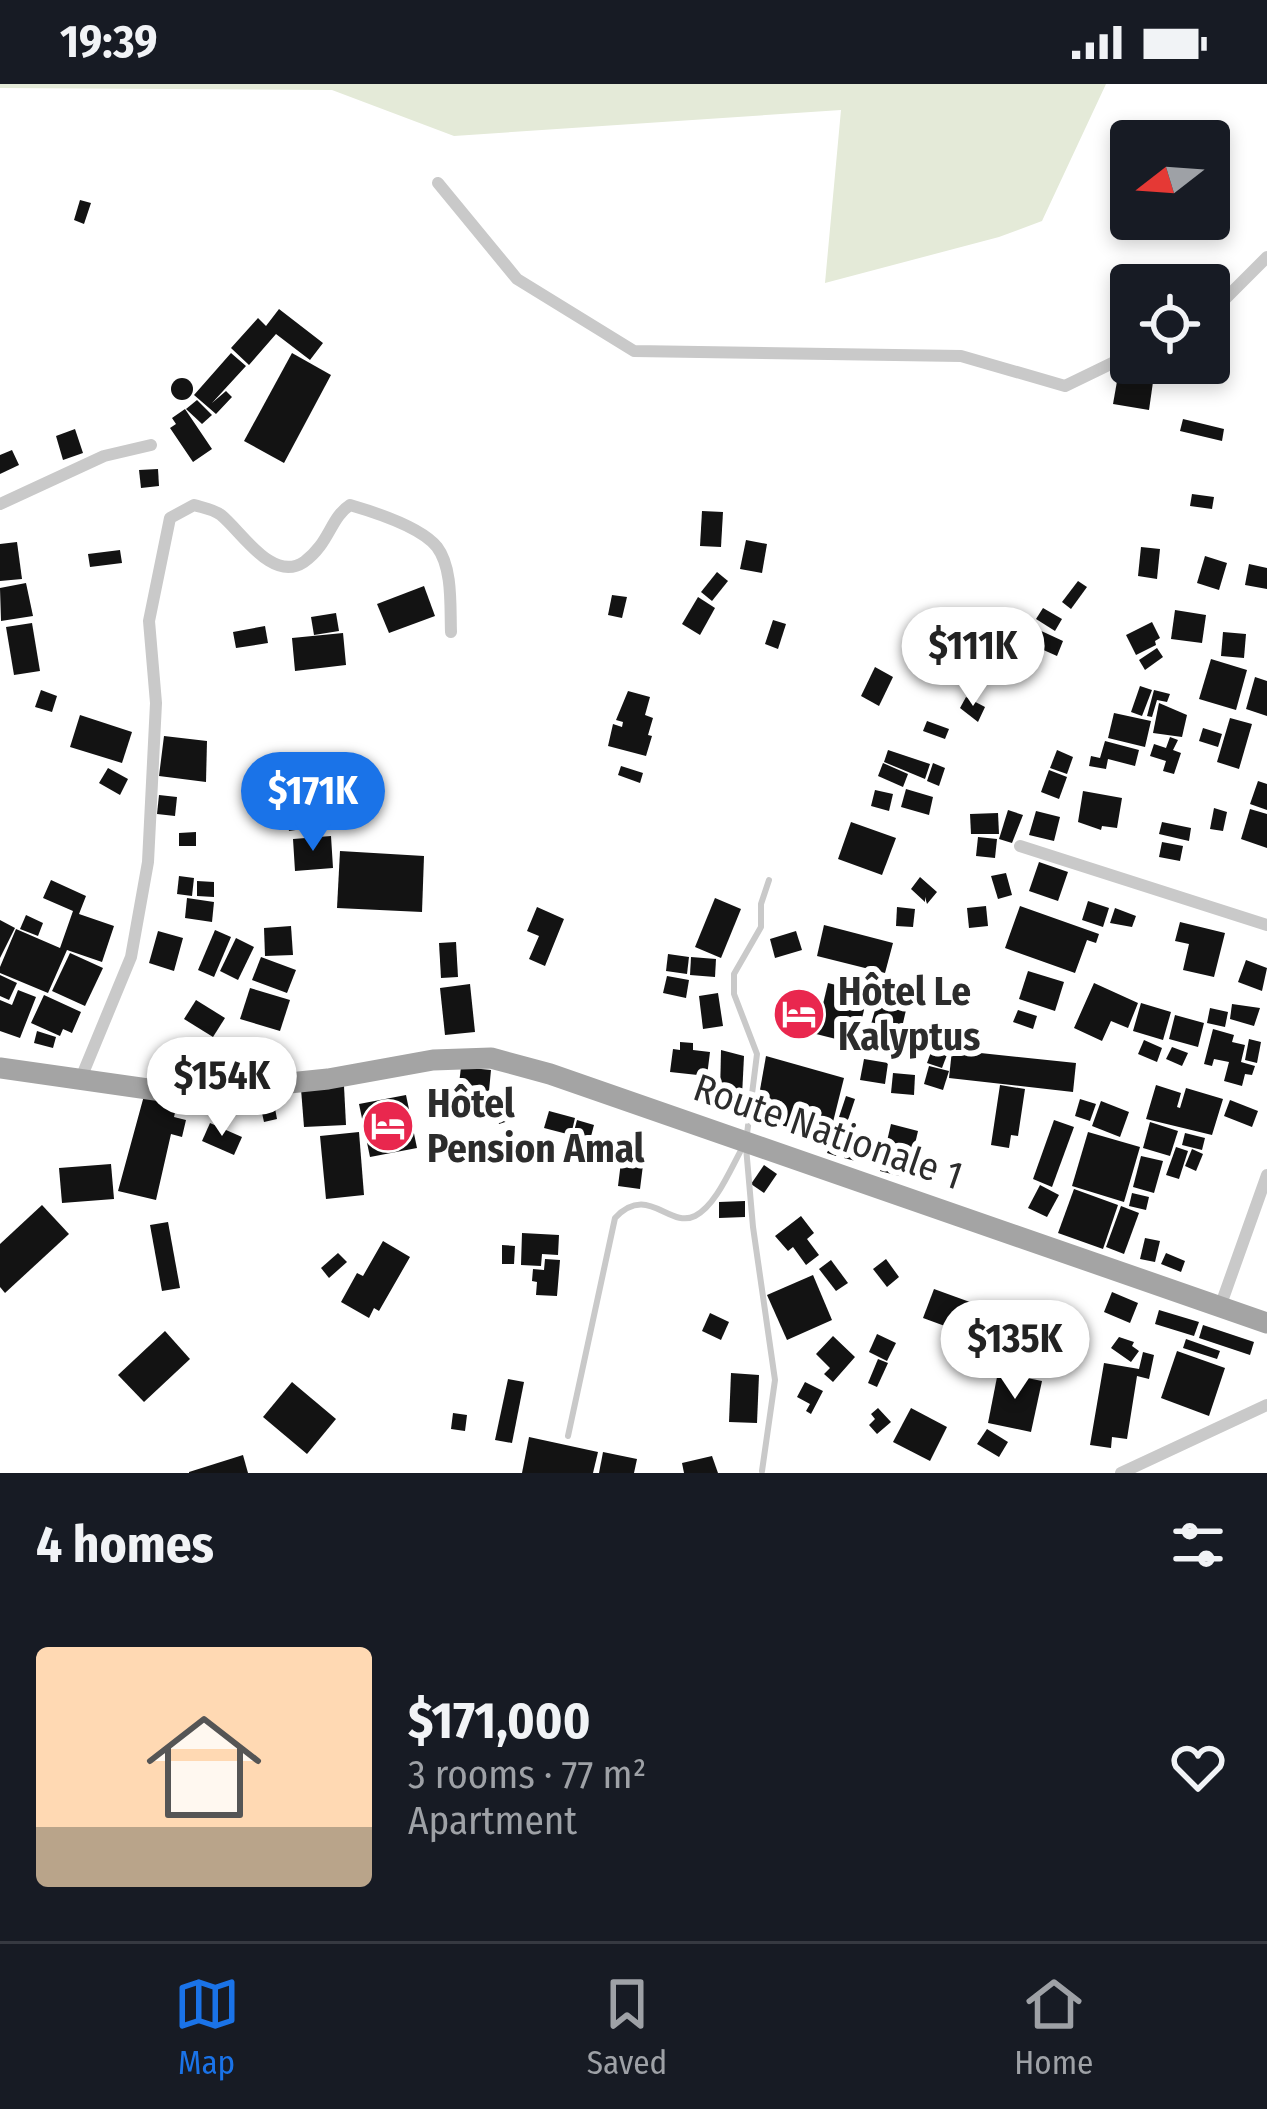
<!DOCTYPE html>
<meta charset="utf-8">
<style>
body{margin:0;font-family:"Fira Sans Condensed",sans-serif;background:#20242c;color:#f1f3f6;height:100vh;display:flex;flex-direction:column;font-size:45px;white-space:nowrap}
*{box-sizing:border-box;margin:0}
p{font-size:39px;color:#9ea1a6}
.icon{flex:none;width:66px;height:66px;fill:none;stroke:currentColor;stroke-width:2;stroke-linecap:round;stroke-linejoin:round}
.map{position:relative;height:1389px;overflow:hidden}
.panel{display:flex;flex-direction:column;background:#171b24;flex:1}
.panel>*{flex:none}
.needle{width:78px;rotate:253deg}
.buttons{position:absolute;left:1110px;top:36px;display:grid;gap:24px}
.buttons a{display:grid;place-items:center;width:120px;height:120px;border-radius:12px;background:#171b24;box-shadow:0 6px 18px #0003;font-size:60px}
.price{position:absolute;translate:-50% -102px;padding:0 27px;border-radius:42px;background:#fff;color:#222;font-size:39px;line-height:78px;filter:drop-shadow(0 3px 6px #0008)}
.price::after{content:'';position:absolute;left:50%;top:72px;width:36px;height:27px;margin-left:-18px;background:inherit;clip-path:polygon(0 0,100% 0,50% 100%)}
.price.selected{background:#1a73e8;color:#fff}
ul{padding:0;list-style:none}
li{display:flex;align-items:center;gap:36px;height:300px;padding:0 36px}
li span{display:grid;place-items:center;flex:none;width:336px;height:240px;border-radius:12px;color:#555}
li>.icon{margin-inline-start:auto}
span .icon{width:144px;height:144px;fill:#fffc;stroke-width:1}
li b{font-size:51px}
h2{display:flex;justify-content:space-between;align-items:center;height:144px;padding:0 36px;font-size:51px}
.status{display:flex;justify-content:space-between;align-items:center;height:84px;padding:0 60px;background:#171b24;direction:ltr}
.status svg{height:33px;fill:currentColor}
.tab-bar{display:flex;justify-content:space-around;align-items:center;height:168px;border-top:3px solid #363941;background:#171b24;font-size:33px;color:#9ea1a6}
.tab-bar a{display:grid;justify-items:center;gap:6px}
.tab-bar .selected{color:#1a73e8}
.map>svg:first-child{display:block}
.green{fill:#e4ead8}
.building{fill:#131313}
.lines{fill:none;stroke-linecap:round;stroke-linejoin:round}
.lane{stroke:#c9c9c9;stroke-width:6}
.street{stroke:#c9c9c9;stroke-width:12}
.primary{stroke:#a4a4a4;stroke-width:21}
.labels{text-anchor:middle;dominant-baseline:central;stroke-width:12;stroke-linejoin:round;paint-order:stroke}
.poi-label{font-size:39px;font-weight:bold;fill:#2c2c2c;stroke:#fff;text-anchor:start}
.street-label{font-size:39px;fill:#2c2c2c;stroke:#fff}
</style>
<div class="status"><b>19:39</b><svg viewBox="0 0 49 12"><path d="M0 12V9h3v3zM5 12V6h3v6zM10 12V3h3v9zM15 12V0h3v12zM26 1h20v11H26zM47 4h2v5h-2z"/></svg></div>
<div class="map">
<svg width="1267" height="1389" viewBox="0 0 1267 1389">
<rect width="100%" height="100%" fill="#fff"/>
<path class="green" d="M0,0H1106L1042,137L999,153L825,199L841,26L454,52L332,6L0,4Z"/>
<g class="building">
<path d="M80,116L91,119L84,140L74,136Z"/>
<path d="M279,225L323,259L310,276L276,250L249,281L231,264L258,234L266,242Z"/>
<path d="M231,269L246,282L212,319L226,307L232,313L216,330L194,311Z"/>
<path d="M292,269L331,291L284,379L244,357Z"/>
<path d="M1119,286L1154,291L1149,326L1113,320Z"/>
<circle cx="182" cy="305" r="11"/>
<path d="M197,316L212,331L202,340L186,325Z"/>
<path d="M185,325L212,365L193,378L170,344L176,340L172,334Z"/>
<path d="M1183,335L1224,345L1222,357L1180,347Z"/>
<path d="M75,345L83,369L63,376L56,352Z"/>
<path d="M12,366L19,381L0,390V371Z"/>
<path d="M158,385L159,402L141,404L139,386Z"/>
<path d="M1192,410L1214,413L1212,425L1190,422Z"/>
<path d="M702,427L723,428L721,463L700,462Z"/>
<path d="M746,456L767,460L762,489L740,485Z"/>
<path d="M17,458L22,495L0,497V460Z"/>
<path d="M1141,463L1160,465L1157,495L1138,492Z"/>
<path d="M120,466L122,479L90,483L88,470Z"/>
<path d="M1205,472L1227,479L1219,506L1197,499Z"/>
<path d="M1249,480L1267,484V505L1245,501Z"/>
<path d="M717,488L728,497L712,517L701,508Z"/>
<path d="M1078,497L1087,503L1071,525L1062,518Z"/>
<path d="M26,499L33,532L1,537L0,504Z"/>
<path d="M424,502L435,532L389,549L377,520Z"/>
<path d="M612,511L627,513L622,534L608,531Z"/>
<path d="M698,513L715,524L700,551L682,540Z"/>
<path d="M1043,524L1062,535L1055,547L1036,535Z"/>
<path d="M1175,526L1206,531L1202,559L1171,555Z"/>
<path d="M336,529L339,547L314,551L311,533Z"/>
<path d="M773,536L786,540L778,565L765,560Z"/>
<path d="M1152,538L1160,554L1155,557L1156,561L1136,571L1126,551Z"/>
<path d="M32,539L40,587L14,591L6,543Z"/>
<path d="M265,542L268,559L236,564L233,548Z"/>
<path d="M1037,545L1063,557L1057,572L1030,560Z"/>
<path d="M1223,548L1246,550L1244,574L1221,572Z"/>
<path d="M343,549L346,581L295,587L292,554Z"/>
<path d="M1157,564L1163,573L1145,586L1139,576Z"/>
<path d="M1211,575L1247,586L1236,626L1199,615Z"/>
<path d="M875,583L893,593L879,622L861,612Z"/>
<path d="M1255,593L1267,597V632L1246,625Z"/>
<path d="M1140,602L1152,606L1142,632L1131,628Z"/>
<path d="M41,606L57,612L52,628L35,623Z"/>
<path d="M1154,606L1170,610L1167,618L1157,616L1152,633L1147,632Z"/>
<path d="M628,607L650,613L645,631L653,634L648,651L652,652L646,672L608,662L613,640L622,643L623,638L616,636Z"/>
<path d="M966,613L985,623L978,638L960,624Z"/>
<path d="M1159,619L1187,631L1182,653L1153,649Z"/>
<path d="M1114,629L1151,637L1145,663L1108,654Z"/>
<path d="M80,631L132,648L122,679L70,663Z"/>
<path d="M1230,634L1252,640L1239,685L1217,678Z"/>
<path d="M927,637L949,645L945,655L923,647Z"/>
<path d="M1203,644L1222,650L1218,663L1199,657Z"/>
<path d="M164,652L207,657L206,698L159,692Z"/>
<path d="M1170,653L1178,656L1173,666L1181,669L1174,690L1163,687L1166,677L1150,672L1154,660L1166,664Z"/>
<path d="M1105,657L1139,666L1135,682L1108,675L1106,685L1089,682L1091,672L1100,674Z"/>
<path d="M888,666L930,680L925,695L884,678Z"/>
<path d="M1057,666L1073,673L1067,690L1050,684Z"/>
<path d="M883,679L908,690L903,703L878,692Z"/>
<path d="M933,679L945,684L939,702L927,697Z"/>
<path d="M621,682L643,689L640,699L618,691Z"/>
<path d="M316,683L321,704L311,707L308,697L303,698L300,687Z"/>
<path d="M108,684L128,695L120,711L99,699Z"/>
<path d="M1049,686L1067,693L1059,715L1041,708Z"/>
<path d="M1258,697L1267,700V726L1250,720Z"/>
<path d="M906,705L933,713L929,731L901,723Z"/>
<path d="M875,706L893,710L889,727L871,722Z"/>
<path d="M1083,707L1122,714L1117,744L1102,742L1101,746L1078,738Z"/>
<path d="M159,711L177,713L175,732L157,730Z"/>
<path d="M311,712L316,743L289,747L284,716Z"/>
<path d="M1214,724L1227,728L1223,747L1210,745Z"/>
<path d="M1250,725L1267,730V764L1241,755Z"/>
<path d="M1008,726L1023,731L1012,759L999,755Z"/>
<path d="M1036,727L1060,733L1054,757L1029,751Z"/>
<path d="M998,729L999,750H971L970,730Z"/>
<path d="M851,738L896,754L882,791L838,775Z"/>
<path d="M1162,738L1191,744L1189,757L1159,750Z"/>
<path d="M196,748V762H179V749Z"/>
<path d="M331,752L333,784L295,787L293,755Z"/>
<path d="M978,753L997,755L995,774L976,772Z"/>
<path d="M1162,758L1183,762L1180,777L1159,773Z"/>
<path d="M340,767L424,772L422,828L337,824Z"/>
<path d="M1039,778L1068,788L1058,817L1029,807Z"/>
<path d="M1006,789L1012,811L998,815L991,792Z"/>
<path d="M179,792L194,794L192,812L177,810Z"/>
<path d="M920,793L937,808L927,820L925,813V818L911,805Z"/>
<path d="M51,796L86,812L79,830L114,842L102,878L67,866L48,909L0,889V883L16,845L60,864L73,827L43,814Z"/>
<path d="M197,797L214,798V813L197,812Z"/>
<path d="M187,814L214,818L212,838L185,834Z"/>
<path d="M715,814L741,825L721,874L695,863Z"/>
<path d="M1088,817L1109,824L1103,843L1082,836Z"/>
<path d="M986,822L988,842L969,844L967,824Z"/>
<path d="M1020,822L1099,850L1096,859L1087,856L1075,889L1005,864Z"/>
<path d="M537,823L564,835L545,882L529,875L539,852L527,847Z"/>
<path d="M897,823L915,825L913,843L896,842Z"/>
<path d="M1115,824L1136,832L1132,843L1110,839Z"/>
<path d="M26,831L43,839L38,852L20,845Z"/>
<path d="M0,836L15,844L0,874Z"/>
<path d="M1180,838L1225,849L1214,893L1183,886L1189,860L1175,857Z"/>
<path d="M824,841L893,859L885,889L817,872Z"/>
<path d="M291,842L293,871L265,872L264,844Z"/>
<path d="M215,846L231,853L214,893L198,886Z"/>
<path d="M158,847L183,854L174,887L149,879Z"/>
<path d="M796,847L802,866L775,874L770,855Z"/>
<path d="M236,854L254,863L238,896L220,887Z"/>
<path d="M456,858L458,893L441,894L439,859Z"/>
<path d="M70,869L103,884L85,922L52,907Z"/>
<path d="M668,870L689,873L687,890L666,887Z"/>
<path d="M261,873L296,886L287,909L252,896Z"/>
<path d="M691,873L716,875L715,893L690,891Z"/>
<path d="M1246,876L1267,884L1262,907L1238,898Z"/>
<path d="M1028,887L1064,898L1055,927L1019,915Z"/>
<path d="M0,891L17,899L9,916L0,912Z"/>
<path d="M667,892L689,896L686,914L663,909Z"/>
<path d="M828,899L868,909L856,960L816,950Z"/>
<path d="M1094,899L1138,919L1128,944L1111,937L1102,957L1074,944Z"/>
<path d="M470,900L475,948L445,951L440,904Z"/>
<path d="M250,904L290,916L280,947L240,935Z"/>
<path d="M18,906L36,913L20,954L0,947V916L12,921Z"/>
<path d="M718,909L723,942L703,945L699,912Z"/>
<path d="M44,911L81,928L72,949L63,945L60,952L31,939Z"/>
<path d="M779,914L816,915V945L779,944Z"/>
<path d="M196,916L225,934L213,953L184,935Z"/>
<path d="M877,919L906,926L900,952L870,944Z"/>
<path d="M1141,919L1171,928L1163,956L1133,947Z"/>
<path d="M1232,920L1260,924L1254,942L1230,935Z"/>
<path d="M1210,924L1228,928L1225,943L1207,939Z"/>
<path d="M1018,926L1037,932L1033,945L1013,938Z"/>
<path d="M1175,931L1204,939L1198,963L1169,955Z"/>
<path d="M1213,945L1234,951L1232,958L1245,961L1241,978L1255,982L1252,991L1245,990L1242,1002L1224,997L1229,978L1214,975L1212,982L1204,980Z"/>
<path d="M37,947L56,953L53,964L34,959Z"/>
<path d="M938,949L953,955L942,984L927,979Z"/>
<path d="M1249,955L1261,958L1257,979L1245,976Z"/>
<path d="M1144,956L1162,964L1157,978L1138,970Z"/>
<path d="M680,958L693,959V966L710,968L707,992L670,988L673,965L680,966Z"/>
<path d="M1172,963L1188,969L1182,982L1166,975Z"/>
<path d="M721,966L744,972L742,1012L720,1011Z"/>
<path d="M952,966L1076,979L1073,1008L949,994Z"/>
<path d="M766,972L844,994L829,1054L755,1034Z"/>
<path d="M864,975L888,979L885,1000L860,996Z"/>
<path d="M929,982L949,987L943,1006L924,1000Z"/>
<path d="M461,983L491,986L487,1028L456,1025Z"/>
<path d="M893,989L915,991L914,1011L891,1009Z"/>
<path d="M1000,1001L1025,1005L1018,1052L1011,1051L1009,1064L991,1061Z"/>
<path d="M1156,1001L1181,1009L1177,1023L1180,1024L1186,1004L1223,1015L1212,1051L1146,1035Z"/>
<path d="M344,1002L346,1041L304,1043L301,1005Z"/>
<path d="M145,1008L178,1016L174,1033L186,1036L182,1053L171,1050L156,1116L118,1107Z"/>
<path d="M272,1008L277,1035L264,1038L258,1011Z"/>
<path d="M406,1011L417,1064L370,1073L359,1020Z"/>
<path d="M846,1012L855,1015L836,1072L827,1069Z"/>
<path d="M1080,1015L1096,1020L1090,1037L1075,1032Z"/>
<path d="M1230,1016L1258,1027L1252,1043L1224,1032Z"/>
<path d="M1101,1017L1129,1028L1120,1053L1092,1042Z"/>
<path d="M508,1020L512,1036L499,1040L495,1023Z"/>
<path d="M549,1027L575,1034L571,1051L544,1044Z"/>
<path d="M577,1036L594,1041L590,1056L573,1051Z"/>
<path d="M1054,1036L1074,1043L1052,1103L1033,1095Z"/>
<path d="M1150,1038L1178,1047L1170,1072L1143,1064Z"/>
<path d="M210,1039L242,1053L234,1071L202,1057Z"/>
<path d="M891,1040L918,1047L907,1094L880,1087Z"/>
<path d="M359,1048L364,1111L326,1115L320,1052Z"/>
<path d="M1088,1048L1140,1063L1124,1118L1072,1102Z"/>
<path d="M1185,1049L1205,1054L1202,1066L1182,1061Z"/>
<path d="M595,1059L609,1064L603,1080L589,1075Z"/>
<path d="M847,1060L866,1065L863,1079L844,1074Z"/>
<path d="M1176,1063L1188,1067L1179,1095L1166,1091Z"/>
<path d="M1192,1065L1203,1070L1196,1087L1185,1082Z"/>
<path d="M1141,1072L1163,1077L1154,1109L1133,1103Z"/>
<path d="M621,1078L643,1081L640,1105L618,1102Z"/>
<path d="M111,1080L114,1115L62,1119L59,1084Z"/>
<path d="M764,1081L777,1090L764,1109L751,1100Z"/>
<path d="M1040,1101L1059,1111L1047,1133L1028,1124Z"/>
<path d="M1074,1105L1118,1121L1103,1165L1058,1149Z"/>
<path d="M1132,1109L1149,1113L1146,1126L1129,1122Z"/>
<path d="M745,1117V1133L719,1134V1118Z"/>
<path d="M42,1121L69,1150L5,1209L0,1203V1160Z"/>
<path d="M1121,1122L1139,1129L1124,1170L1106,1163Z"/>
<path d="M801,1132L814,1149L807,1155L819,1171L806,1181L793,1163L788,1167L775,1152Z"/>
<path d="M168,1138L180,1204L162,1207L150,1141Z"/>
<path d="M522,1149L559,1151L558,1171L542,1170L541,1182L521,1181Z"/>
<path d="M1145,1154L1160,1157L1155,1178L1140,1175Z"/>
<path d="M383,1157L410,1173L379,1227L374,1224L369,1234L341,1218L357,1189L363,1192Z"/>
<path d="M502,1161L515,1162L514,1180H502Z"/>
<path d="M338,1169L347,1178L329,1194L321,1184Z"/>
<path d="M1166,1169L1185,1177L1181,1188L1161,1180Z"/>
<path d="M545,1175L560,1176L557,1212L536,1211L537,1198L532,1197L533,1185L544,1186Z"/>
<path d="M886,1175L899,1193L887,1203L873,1185Z"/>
<path d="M831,1176L848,1199L836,1207L819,1185Z"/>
<path d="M813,1191L832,1236L787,1256L767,1211Z"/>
<path d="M934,1205L1041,1244L1030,1273L923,1234Z"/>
<path d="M1112,1208L1138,1219L1130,1239L1104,1228Z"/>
<path d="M1159,1226L1199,1238L1194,1252L1155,1240Z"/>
<path d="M710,1229L729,1238L721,1256L702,1247Z"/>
<path d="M1203,1241L1254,1258L1250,1271L1199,1254Z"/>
<path d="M165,1247L190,1275L144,1318L118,1291Z"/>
<path d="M877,1250L896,1259L887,1277L869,1268Z"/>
<path d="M833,1252L855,1273L833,1298L824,1290L830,1284L816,1270Z"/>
<path d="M1119,1253L1134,1258L1132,1262L1139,1267L1131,1278L1111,1264Z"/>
<path d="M1186,1255L1220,1267L1217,1275L1183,1264Z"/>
<path d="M1177,1267L1225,1284L1209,1332L1161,1314Z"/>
<path d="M1143,1268L1154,1271L1149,1295L1137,1292L1127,1355L1112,1353L1111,1364L1090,1361L1104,1279L1139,1285Z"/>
<path d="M878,1275L888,1279L877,1303L868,1299Z"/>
<path d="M998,1288L1042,1297L1031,1348L988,1339Z"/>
<path d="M731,1289L759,1291L757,1339L729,1338Z"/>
<path d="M508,1295L524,1298L512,1359L495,1356Z"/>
<path d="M292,1298L336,1335L307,1370L263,1333Z"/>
<path d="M805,1298L823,1307L811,1330L806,1327L810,1320L797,1313Z"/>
<path d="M878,1324L891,1338L877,1350L869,1341L875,1335L871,1330Z"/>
<path d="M911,1324L947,1343L930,1377L893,1358Z"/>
<path d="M453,1329L467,1331L465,1347L451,1345Z"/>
<path d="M987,1345L1008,1358L999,1373L977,1360Z"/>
<path d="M529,1353L598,1368L593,1389H522Z"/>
<path d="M603,1368L637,1375L634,1389H599Z"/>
<path d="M243,1371L248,1389H189V1388Z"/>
<path d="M712,1372L718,1389H684L682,1379Z"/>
</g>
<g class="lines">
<g class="lane">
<path d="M747,1050L757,970L734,910V890L761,843V820L769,796"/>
<path d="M746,1063L753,1143L775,1296L762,1387"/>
<path d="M568,1352L615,1134C648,1099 669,1145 695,1132C717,1121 732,1081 744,1061"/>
</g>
<g class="street">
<path d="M438,99L517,195L634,267L961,272L1065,302L1131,270"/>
<path d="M1209,231L1267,173"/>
<path d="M0,420L104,372L151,361"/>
<path d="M1020,762L1267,841"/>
<path d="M81,994L131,873L148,778L156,619L149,537L170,434L194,421C204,424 213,425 221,431C242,448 272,499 304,478C330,459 330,434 350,421C374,428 421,443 437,463C453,484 450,523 451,548"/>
<path d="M1220,1223L1267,1091"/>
<path d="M1121,1389L1267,1321"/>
</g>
<path class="primary" d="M0,984L183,1010L328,995L433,976L491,974L550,990L1267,1239"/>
</g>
<defs>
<g id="hotel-disc" transform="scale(2.7)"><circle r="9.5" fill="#e9274e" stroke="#fff"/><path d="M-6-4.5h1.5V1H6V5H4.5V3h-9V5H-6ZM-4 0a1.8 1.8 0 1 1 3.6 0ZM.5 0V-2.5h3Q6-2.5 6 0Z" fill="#fff"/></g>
</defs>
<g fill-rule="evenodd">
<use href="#hotel-disc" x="799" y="930"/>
<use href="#hotel-disc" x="388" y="1042"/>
</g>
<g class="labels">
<g class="poi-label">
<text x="838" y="908">Hôtel Le<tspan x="838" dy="45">Kalyptus</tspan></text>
<text x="427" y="1020">Hôtel<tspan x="427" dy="45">Pension Amal</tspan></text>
</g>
<g class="street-label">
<text transform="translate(828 1048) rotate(19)">Route Nationale 1</text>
</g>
</g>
</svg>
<div class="buttons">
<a><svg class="needle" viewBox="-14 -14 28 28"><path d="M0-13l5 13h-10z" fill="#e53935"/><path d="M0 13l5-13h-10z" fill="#9ea1a6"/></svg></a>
<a><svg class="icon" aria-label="locate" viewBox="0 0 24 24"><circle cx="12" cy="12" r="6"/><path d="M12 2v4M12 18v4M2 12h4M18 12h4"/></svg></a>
</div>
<b class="price" style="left:973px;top:625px">$111K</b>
<b class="price selected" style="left:313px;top:770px">$171K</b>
<b class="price" style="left:222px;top:1055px">$154K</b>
<b class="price" style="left:1015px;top:1318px">$135K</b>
</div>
<section class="panel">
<h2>4 homes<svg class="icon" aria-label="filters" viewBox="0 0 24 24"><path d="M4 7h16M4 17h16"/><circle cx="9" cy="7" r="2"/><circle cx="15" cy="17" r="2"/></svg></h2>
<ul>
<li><span style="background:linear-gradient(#ffd9b3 75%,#b9a48a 0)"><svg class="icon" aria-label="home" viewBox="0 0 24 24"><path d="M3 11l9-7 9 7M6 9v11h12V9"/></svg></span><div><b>$171,000</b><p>3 rooms · 77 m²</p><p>Apartment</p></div><svg class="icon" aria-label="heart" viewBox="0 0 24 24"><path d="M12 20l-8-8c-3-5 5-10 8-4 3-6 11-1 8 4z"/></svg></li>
</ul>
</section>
<nav class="tab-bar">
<a class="selected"><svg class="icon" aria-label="map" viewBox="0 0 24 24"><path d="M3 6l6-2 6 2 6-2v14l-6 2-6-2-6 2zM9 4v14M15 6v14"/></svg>Map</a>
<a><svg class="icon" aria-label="saved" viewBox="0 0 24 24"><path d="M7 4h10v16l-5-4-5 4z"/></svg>Saved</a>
<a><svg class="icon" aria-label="home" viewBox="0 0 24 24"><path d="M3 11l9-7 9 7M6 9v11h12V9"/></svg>Home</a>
</nav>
